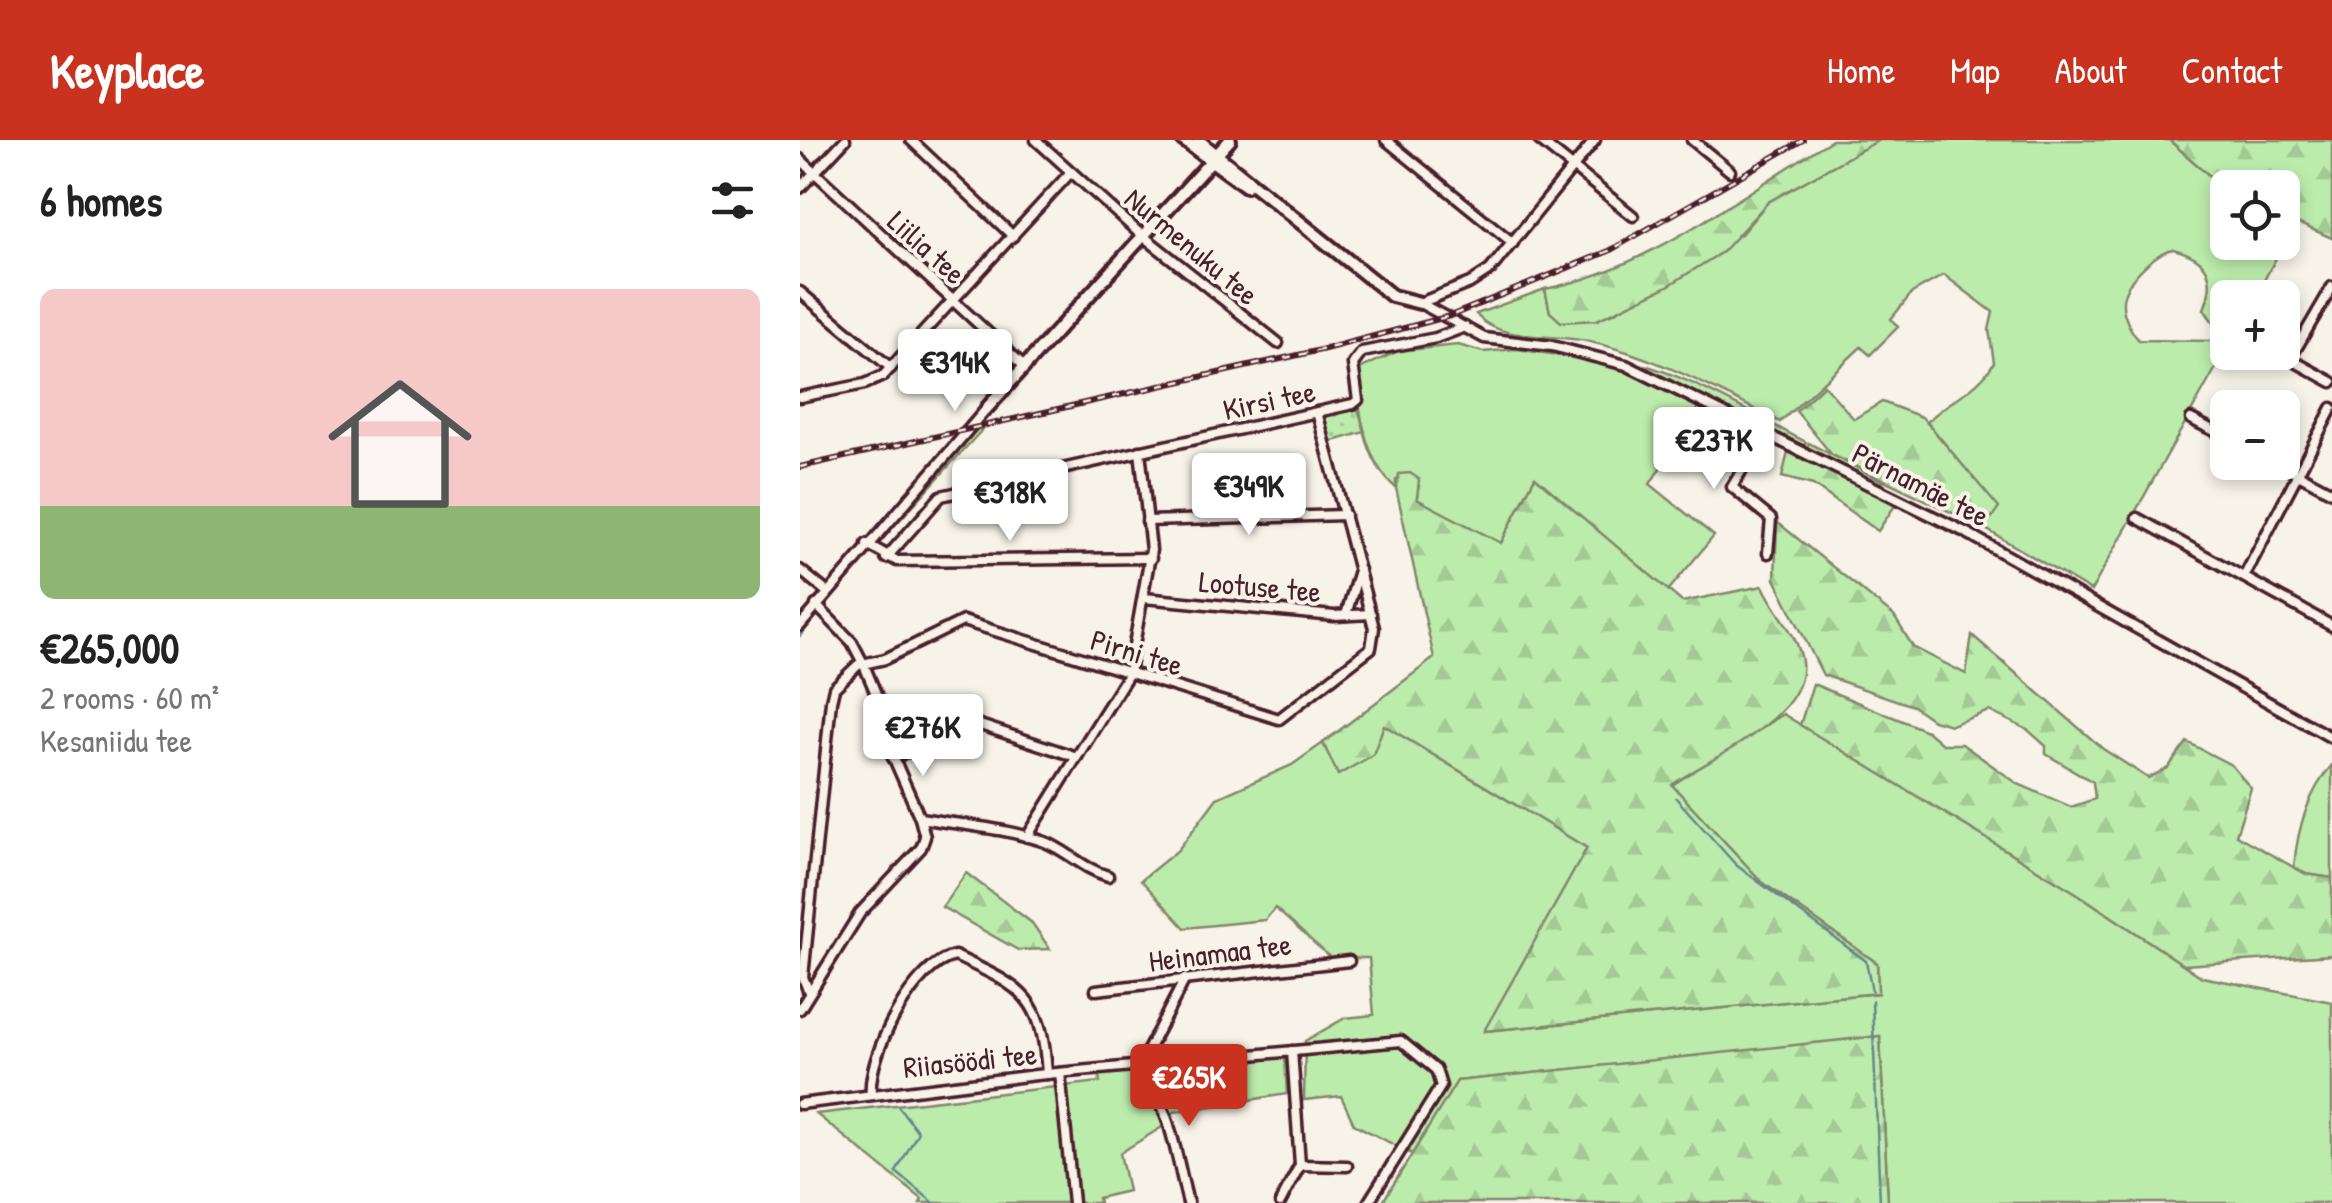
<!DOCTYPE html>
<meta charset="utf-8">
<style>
body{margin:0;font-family:"Patrick Hand",sans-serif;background:#f2f2f2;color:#222;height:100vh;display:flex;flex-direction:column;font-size:38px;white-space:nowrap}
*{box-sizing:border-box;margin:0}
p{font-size:32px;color:#767676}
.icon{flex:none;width:55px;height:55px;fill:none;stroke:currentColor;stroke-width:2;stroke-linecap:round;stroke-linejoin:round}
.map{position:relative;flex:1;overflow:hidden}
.panel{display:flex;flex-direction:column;background:#fff;width:800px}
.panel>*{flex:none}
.tools{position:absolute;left:1410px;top:30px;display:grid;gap:20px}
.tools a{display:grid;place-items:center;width:90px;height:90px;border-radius:15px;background:#fff;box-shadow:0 5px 15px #0003;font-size:50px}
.price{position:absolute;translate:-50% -85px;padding:0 22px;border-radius:10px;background:#fff;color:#222;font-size:32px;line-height:65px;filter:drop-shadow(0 2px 5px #0008)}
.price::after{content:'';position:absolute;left:50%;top:60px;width:30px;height:22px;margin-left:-15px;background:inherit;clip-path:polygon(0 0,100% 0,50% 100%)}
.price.current{background:#c8321e;color:#fff}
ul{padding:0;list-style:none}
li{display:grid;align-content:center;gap:20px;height:530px;padding:0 40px}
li+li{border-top:2px solid #e0e0e0}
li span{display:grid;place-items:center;height:310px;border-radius:15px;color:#555}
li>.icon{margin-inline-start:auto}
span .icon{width:180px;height:180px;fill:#fffc;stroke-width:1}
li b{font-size:42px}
h2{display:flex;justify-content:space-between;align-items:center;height:120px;padding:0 40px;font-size:42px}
header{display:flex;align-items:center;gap:60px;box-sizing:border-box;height:140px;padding:0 50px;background:#c8321e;color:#fff}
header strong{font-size:48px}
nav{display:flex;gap:55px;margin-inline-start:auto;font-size:35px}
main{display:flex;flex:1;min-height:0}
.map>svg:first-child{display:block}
.green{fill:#bcecac;stroke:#83866c;stroke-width:2.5;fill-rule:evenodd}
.forest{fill:url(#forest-firs);stroke:#83866c;stroke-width:2.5}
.park{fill:url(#park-dots);stroke:#83866c;stroke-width:2.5}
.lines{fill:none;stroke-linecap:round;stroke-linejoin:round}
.stream{stroke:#66858d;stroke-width:2.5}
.minor-casing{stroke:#4a1f2b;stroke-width:15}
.major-casing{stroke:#4a1f2b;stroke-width:18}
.minor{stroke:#f7f3e8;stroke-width:8}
.major{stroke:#f7f3e8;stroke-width:10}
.rail-casing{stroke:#4a1f2b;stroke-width:6}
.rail{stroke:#f7f3e8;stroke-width:2.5;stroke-dasharray:8;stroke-linecap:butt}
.labels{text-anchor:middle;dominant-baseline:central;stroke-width:8;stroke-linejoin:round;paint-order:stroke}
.street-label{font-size:30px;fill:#4a1f2b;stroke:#f7f3e8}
</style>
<header>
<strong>Keyplace</strong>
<nav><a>Home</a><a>Map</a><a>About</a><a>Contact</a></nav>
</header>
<main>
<section class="panel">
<h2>6 homes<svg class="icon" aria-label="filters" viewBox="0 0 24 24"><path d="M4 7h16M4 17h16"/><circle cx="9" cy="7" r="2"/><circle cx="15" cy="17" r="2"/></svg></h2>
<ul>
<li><span style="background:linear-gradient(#f6c9c9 70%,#8fb573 0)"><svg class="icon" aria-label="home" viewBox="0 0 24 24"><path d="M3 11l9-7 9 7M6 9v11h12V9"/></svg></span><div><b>€265,000</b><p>2 rooms · 60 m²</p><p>Kesaniidu tee</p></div></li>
</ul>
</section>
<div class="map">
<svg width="1532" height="1063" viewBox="0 0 1532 1063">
<defs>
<pattern id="forest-firs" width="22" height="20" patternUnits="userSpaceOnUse" patternTransform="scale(2.5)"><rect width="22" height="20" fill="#bcecac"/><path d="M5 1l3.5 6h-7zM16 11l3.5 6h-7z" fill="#a3ca94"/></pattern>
<pattern id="park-dots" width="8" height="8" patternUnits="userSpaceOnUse" patternTransform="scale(2.5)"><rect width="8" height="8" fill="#bcecac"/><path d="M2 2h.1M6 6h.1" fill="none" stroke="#a3ca94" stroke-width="1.8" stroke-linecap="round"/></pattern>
</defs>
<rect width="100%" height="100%" fill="#f7f3e8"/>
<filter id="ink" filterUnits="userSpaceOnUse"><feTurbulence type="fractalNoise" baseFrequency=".01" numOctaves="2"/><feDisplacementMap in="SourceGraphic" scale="20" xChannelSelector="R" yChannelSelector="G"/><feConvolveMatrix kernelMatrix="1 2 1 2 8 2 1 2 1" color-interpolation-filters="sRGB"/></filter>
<g filter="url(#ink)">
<g class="green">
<path d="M1079,0H1369L1427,51L1428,102H1482L1483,77L1495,83L1455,157L1428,158L1427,208L1291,451L1184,388L1198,368L1127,282C1148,260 1179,250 1194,222L1189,190L1193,172L1144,135L1112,153L1091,179L1098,187L1070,215L1061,207L980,282C918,251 855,215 786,201C753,194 698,202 676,174L745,149L750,172L812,174L941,94L968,62ZM1373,109C1409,118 1417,137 1404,169L1417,188L1413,201L1339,200C1331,192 1322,174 1323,162C1323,143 1356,111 1373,109Z"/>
<path d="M658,205L683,212L716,209L792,220L821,229L898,268L850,344L914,396L867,452L735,337L701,403L616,359L619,346L596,340V348C564,321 558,270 557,230L598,211Z"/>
<path d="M832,223C876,228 962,280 1006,302L1003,308Z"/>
<path d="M182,287L181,291L74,408L172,289Z"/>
<path d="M1009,303L1084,342L1079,344L1006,309Z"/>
<path d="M983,574L1278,754L1402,837L1532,862V1063H1088L1080,897L658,941L614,1015L554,984L541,956L504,960L505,901L545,878L574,875L569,818H531L475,768L465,780L385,788L341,740L378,710L417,658L492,625L523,603L539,634L584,585L787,708L685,891L1078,853L1077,823L963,743L872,645Z"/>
<path d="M1532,625V738L1506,734L1494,727C1497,691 1508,653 1532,625Z"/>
<path d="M485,918L487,954L374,972L362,987L320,1013L328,1051L298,1058L299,1063H120L122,1059L16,974L300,942L299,936L267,938L274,935Z"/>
</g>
<g class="forest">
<path d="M1032,0H1079L968,62L922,112L868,146L797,180L761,182L750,172L745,149C851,129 941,54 1032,0Z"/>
<path d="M1369,0H1532V98L1483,77L1482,48L1427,51Z"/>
<path d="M1024,245L1054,279L1082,262L1122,277L1199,368L1184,388L1032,315L996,271Z"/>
<path d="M988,312L1096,364L1078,391L1013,345L982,337Z"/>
<path d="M610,333L619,339L617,359L701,403L735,337L882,462L963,446C974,471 999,495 1002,522C1009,578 910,617 872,645L963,743L1077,823L1078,853L684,891L787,708L584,585L573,615L538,635L523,603L634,518L596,348L599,334Z"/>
<path d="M977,382L1094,476L1113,507L1166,534L1172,495L1303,609L1348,638L1368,628L1387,602L1431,625L1451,648L1436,695L1506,734L1532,738V815L1384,825L1278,754L1000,585L1013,544L1127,591L1142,604H1162L1218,644L1271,667L1295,659L1293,642L1246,614V606L1228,590L1189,571L1151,585L1133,580L1113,566L1023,535L975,439Z"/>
<path d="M166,733L232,783L250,809L218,810L142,767Z"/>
<path d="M1080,896L1088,1063H582L657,941Z"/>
</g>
<path class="park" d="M558,269L565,292L530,302L524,277Z"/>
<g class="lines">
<g class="stream">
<path d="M25,465L68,413"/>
<path d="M0,496L18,474"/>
<path d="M876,658L936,725L1066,821L1072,851"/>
<path d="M1072,861L1080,1063"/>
<path d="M98,966L118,992L96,1032L134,1063"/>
</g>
<g class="minor-casing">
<g id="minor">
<path d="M111,0L213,96"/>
<path d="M236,0L338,92L478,203"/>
<path d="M586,0L713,103"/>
<path d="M739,0L833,76"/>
<path d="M892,0L930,31"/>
<path d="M0,19L225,227"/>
<path d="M0,48L45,0"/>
<path d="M1532,147L1490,219L1532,242"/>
<path d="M0,152L91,228"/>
<path d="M620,163L684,198L752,206L826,225L1167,393L1532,598"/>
<path d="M620,163L670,143L690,130L795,0"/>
<path d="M0,257L65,244L83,236L271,32"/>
<path d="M1391,279L1428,298"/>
<path d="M963,294L932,347L971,379L968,413"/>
<path d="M1476,322L1532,352"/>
<path d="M1337,378L1532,486"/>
<path d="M347,381L545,375"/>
<path d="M67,404L97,421L351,418"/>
<path d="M86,418L141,356L553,264L558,260L553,224L562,212L636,198L665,187"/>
<path d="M0,430L27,452"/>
<path d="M1444,437L1532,268"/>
<path d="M344,458L534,476L571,474"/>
<path d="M16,465L52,502L64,525L84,573L88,605L120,678C161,685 206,688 245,702C268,711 283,729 308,736"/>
<path d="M546,475L559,430"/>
<path d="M0,486L187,268"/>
<path d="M93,618L174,583L277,617"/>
<path d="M227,697L329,533L351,410L340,311"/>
<path d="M385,839L347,912C345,940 358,954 367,979C376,1006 381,1035 388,1063"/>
<path d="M8,850L3,837L31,561L34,548L58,525L85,519L163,481L479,579L571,508L574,488L517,272"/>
<path d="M296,850L549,821"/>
<path d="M0,869L60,773L121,708L125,697L120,678"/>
<path d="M260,933L273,1063"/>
<path d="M71,954C67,916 114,823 155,816C223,848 242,855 247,934"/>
<path d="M0,964L236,935L601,901L636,930L641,946L568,1063"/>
<path d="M500,1025L547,1026"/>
<path d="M480,1063L500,1025L492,911"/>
</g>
</g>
<g class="major-casing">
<g id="major">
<path d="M383,0L446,46"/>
<path d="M398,0L592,156L620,163"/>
<path d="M187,268L430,0"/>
</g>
</g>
<use href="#minor" class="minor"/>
<use href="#major" class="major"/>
<g class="rail-casing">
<path id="rail" d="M0,327L525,209L650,176L809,111L1003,0"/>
</g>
<use href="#rail" class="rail"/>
</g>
</g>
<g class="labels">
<g class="street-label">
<text transform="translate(392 106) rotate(40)">Nurmenuku tee</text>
<text transform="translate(127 107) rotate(42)">Liilia tee</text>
<text transform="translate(469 260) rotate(-12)">Kirsi tee</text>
<text transform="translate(1121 344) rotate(27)">Pärnamäe tee</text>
<text transform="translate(460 446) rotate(5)">Lootuse tee</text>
<text transform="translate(337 512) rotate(17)">Pirni tee</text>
<text transform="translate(420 812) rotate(-7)">Heinamaa tee</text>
<text transform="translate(170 920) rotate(-6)">Riiasöödi tee</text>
</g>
</g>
</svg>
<div class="tools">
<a><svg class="icon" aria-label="locate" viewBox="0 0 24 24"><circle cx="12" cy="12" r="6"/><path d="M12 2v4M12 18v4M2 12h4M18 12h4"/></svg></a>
<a>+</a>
<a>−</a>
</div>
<b class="price" style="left:155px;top:274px">€314K</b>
<b class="price" style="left:914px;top:352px">€237K</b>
<b class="price" style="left:449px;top:398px">€349K</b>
<b class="price" style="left:210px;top:404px">€318K</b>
<b class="price" style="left:123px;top:639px">€276K</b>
<b class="price current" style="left:389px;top:989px">€265K</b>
</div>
</main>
